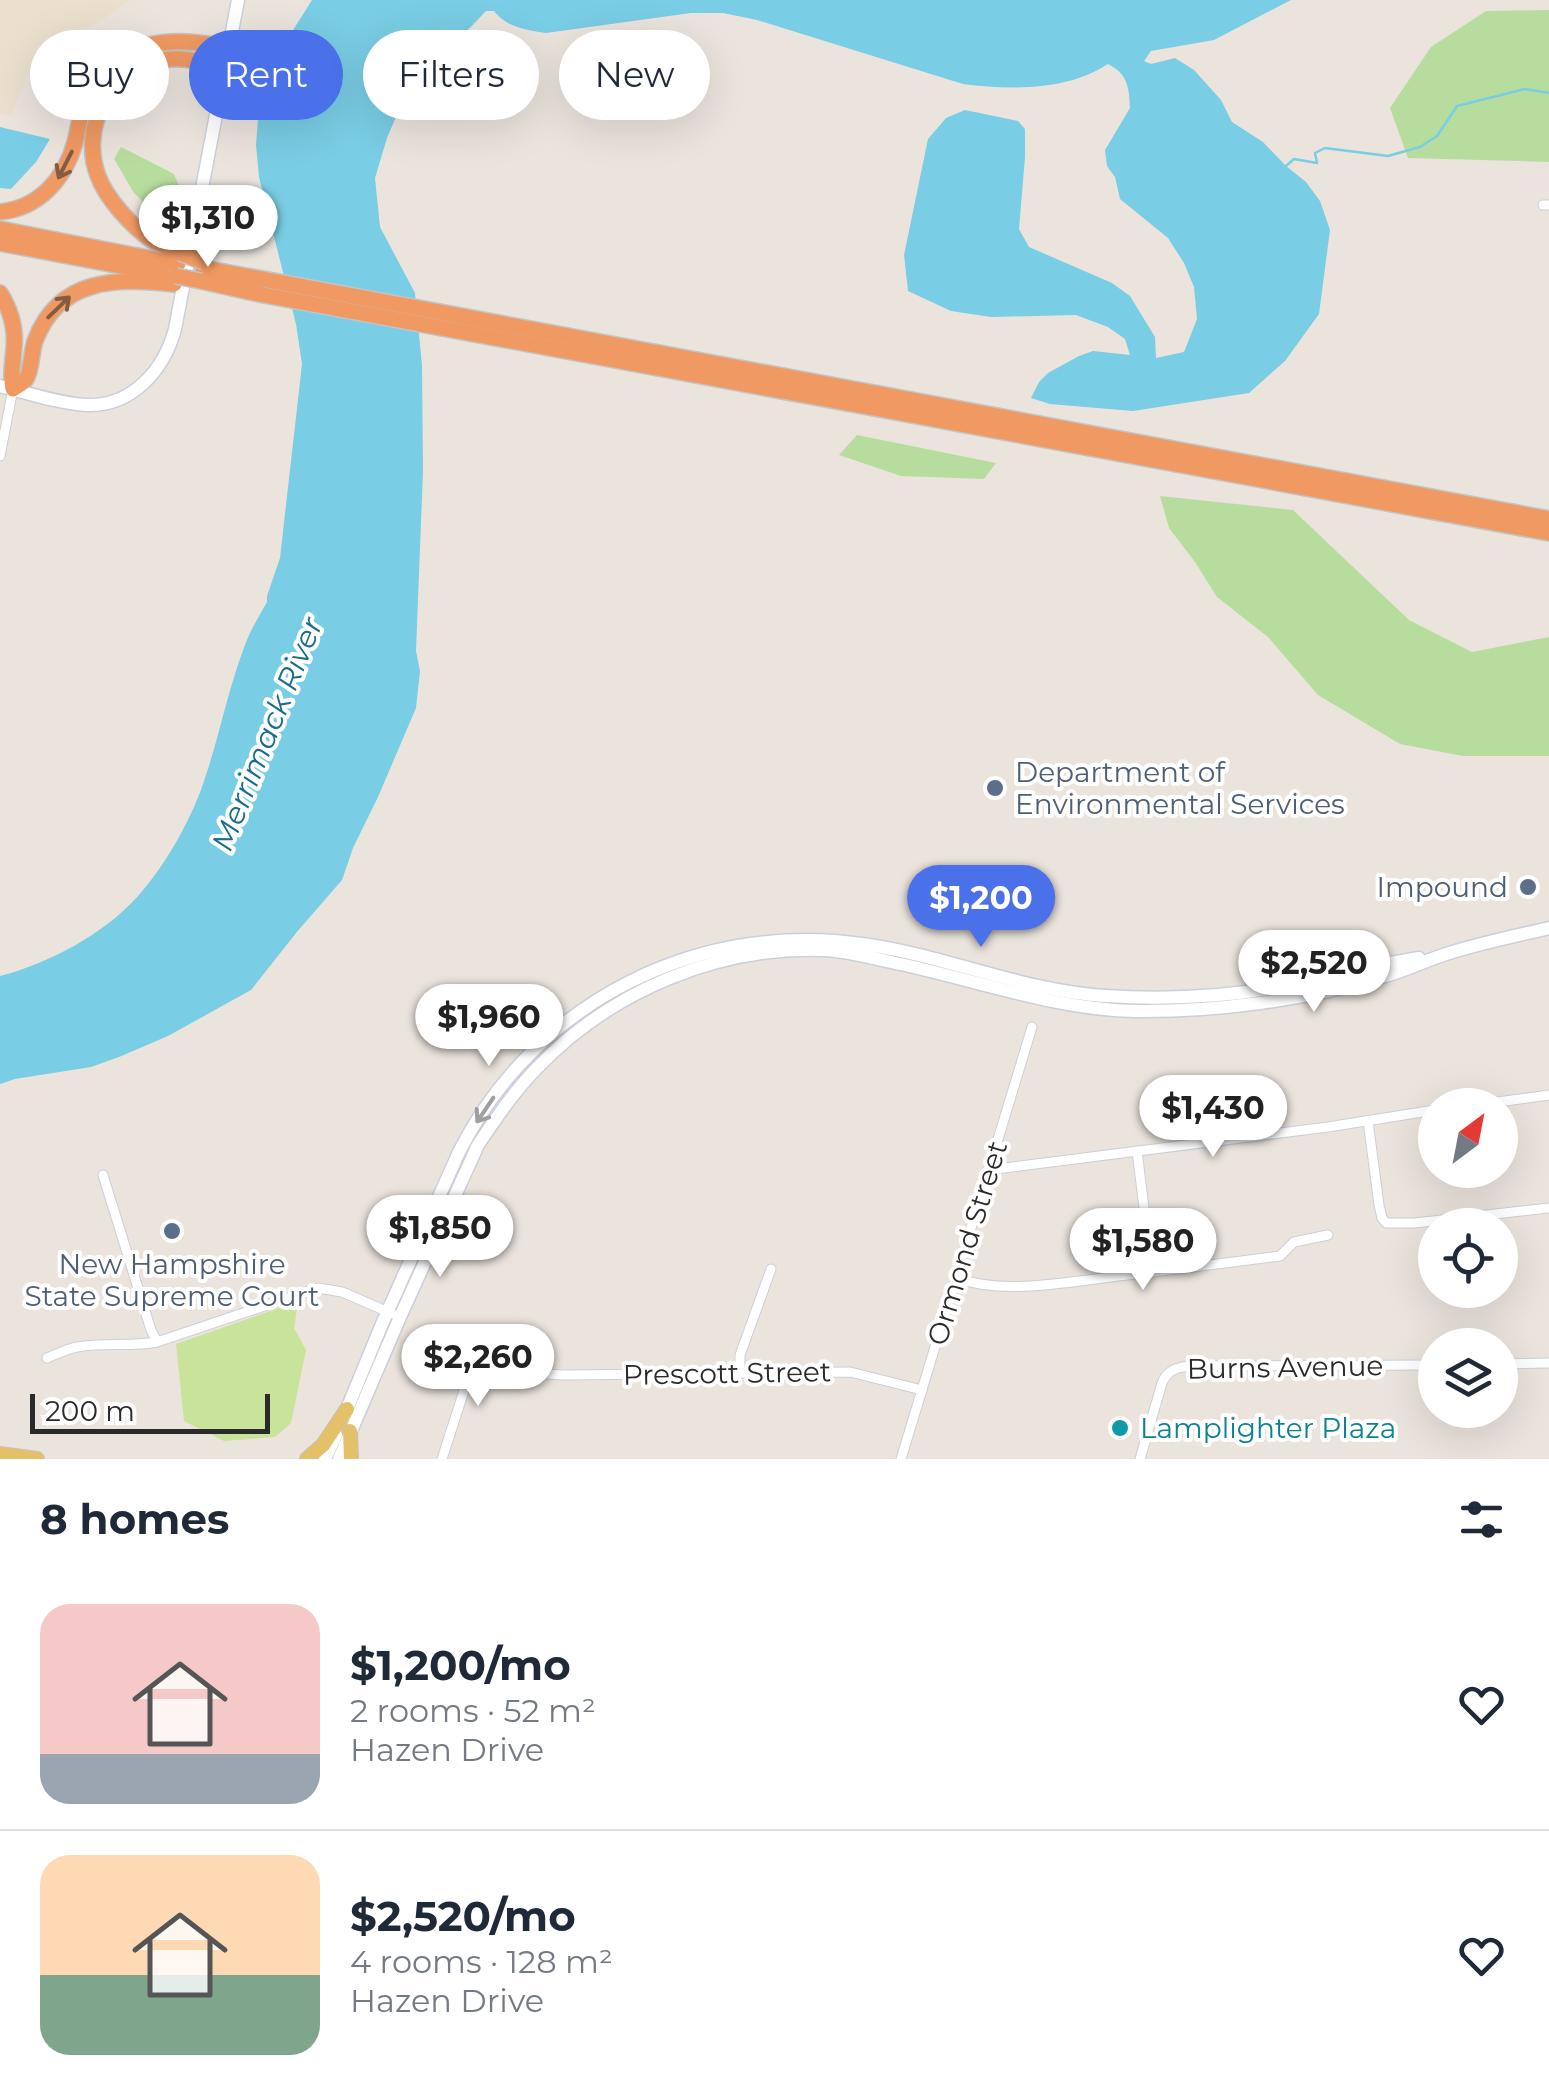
<!DOCTYPE html>
<meta charset="utf-8">
<style>
body{margin:0;font-family:Montserrat,sans-serif;background:#f6f6f7;color:#1f2937;height:100vh;display:flex;flex-direction:column;font-size:38px;white-space:nowrap}
*{box-sizing:border-box;margin:0}
p{font-size:32px;color:#747a83}
.icon{flex:none;width:55px;height:55px;fill:none;stroke:currentColor;stroke-width:2;stroke-linecap:round;stroke-linejoin:round}
.map{position:relative;height:1459px;overflow:hidden}
.details{display:flex;flex-direction:column;background:#fff;flex:1}
.details>*{flex:none}
.hud{position:absolute;left:30px;top:30px;width:1000px;height:90px;display:flex;gap:20px}
.needle{width:65px;rotate:32deg}
.tools{position:absolute;left:1418px;top:1088px;display:grid;gap:20px}
.tools a{display:grid;place-items:center;width:100px;height:100px;border-radius:50%;background:#fff;box-shadow:0 10px 40px #0002;font-size:50px}
.scale{position:absolute;left:30px;bottom:25px;width:240px;box-sizing:border-box;padding-left:10px;border:5px solid #2a2a2a;border-top:0;font-size:28px;line-height:35px;white-space:nowrap;color:#2a2a2a;-webkit-text-stroke:8px #fff;paint-order:stroke}
.price{position:absolute;translate:-50% -85px;padding:0 22px;border-radius:35px;background:#fff;color:#222;font-size:32px;line-height:65px;filter:drop-shadow(0 2px 5px #0008)}
.price::after{content:'';position:absolute;left:50%;top:60px;width:30px;height:22px;margin-left:-15px;background:inherit;clip-path:polygon(0 0,100% 0,50% 100%)}
.price.on{background:#4a70ea;color:#fff}
ul{padding:0;list-style:none}
li{display:flex;align-items:center;gap:30px;height:250px;padding:0 40px}
li+li{border-top:2px solid #e0e1e3}
li span{display:grid;place-items:center;flex:none;width:280px;height:200px;border-radius:30px;color:#555}
li>.icon{margin-inline-start:auto}
span .icon{width:120px;height:120px;fill:#fffc;stroke-width:1}
li b{font-size:42px}
h2{display:flex;justify-content:space-between;align-items:center;height:120px;padding:0 40px;font-size:42px}
.pill{padding:0 35px;border-radius:45px;background:#fff;box-shadow:0 10px 40px #0002;font-size:35px;line-height:90px}
.pill.on{background:#4a70ea;color:#fff}
.map>svg:first-child{display:block}
.education{fill:#ebe0ce}
.green{fill:#b6dd9e}
.pitch{fill:#c8e39a}
.water{fill:#79cde4}
.lines{fill:none;stroke-linecap:round;stroke-linejoin:round}
.stream{stroke:#79cde4;stroke-width:2.5}
.street-casing{stroke:#cbcfda;stroke-width:11}
.secondary-casing{stroke:#cbcfda;stroke-width:15}
.primary-casing{stroke:#c3c3c3;stroke-width:16}
.highway-casing{stroke:#c3c3c3;stroke-width:18}
.street{stroke:#fff;stroke-width:9}
.secondary{stroke:#fff;stroke-width:12}
.primary{stroke:#e4c168;stroke-width:14}
.highway{stroke:#f09962;stroke-width:15}
.highway-bridge-casing{stroke:#c3c3c3;stroke-width:18;stroke-linecap:butt}
.highway-bridge{stroke:#f09962;stroke-width:15}
.oneway{stroke:#835c43}
.oneway2{stroke:#9f9f9f}
.service-dot{fill:#5c6f8a;stroke:#fff;stroke-width:4}
.culture-dot{fill:#0f9aa8;stroke:#fff;stroke-width:4}
.labels{text-anchor:middle;dominant-baseline:central;stroke-width:8;stroke-linejoin:round;paint-order:stroke}
.service-label{font-size:28px;fill:#4e5e75;stroke:#fff;text-anchor:start}
.street-label{font-size:28px;fill:#2a2a2a;stroke:#fff}
.culture-label{font-size:28px;fill:#0d838f;stroke:#fff;text-anchor:start}
.water-label{font-size:30px;font-style:italic;fill:#196c8f;stroke:#fff}
</style>
<div class="map">
<svg width="1549" height="1459" viewBox="0 0 1549 1459">
<rect width="100%" height="100%" fill="#ebe4dd"/>
<path class="education" d="M0,0H131L96,24L38,49L11,116L0,113Z"/>
<g class="green">
<path d="M1549,10V162L1408,158L1390,108L1431,47L1486,11Z"/>
<path d="M121,147L174,174C184,198 186,205 171,228L134,193L114,159Z"/>
<path d="M857,435L996,463L984,479L901,476L839,455Z"/>
<path d="M1160,496L1293,510L1409,620L1472,652L1549,637V756H1463L1400,744L1318,695L1268,637L1217,597L1195,562L1169,528Z"/>
</g>
<path class="pitch" d="M293,1303L297,1309L294,1328L306,1350L291,1423L275,1437L224,1441L184,1421L176,1344Z"/>
<g class="water">
<path d="M312,0H1291L1214,40L1151,51L1144,61L1151,64L1175,58L1194,70L1221,100L1232,122L1263,142L1286,166L1306,182L1320,201L1330,230L1319,314L1285,361L1249,393L1133,411L1050,404L1031,398L1039,382L1048,373L1079,356L1093,351L1130,355L1125,339L1108,327L1076,315L991,317L951,311L908,291L904,255L928,139L946,118L965,110L1018,121L1025,129V157L1019,229L1029,247L1112,283L1130,296L1155,337L1156,358L1184,352L1197,319L1194,287L1184,263L1168,238L1120,199L1115,177L1107,166L1105,150L1130,108C1129,88 1128,74 1108,64C1067,91 1010,90 963,84L757,20L723,13H691L546,33C526,30 506,27 494,11H486L417,83L401,105L387,138L375,178L380,227L415,293L422,365L423,471L416,651L420,671L416,708L378,797L353,848L342,880L296,933L251,990L168,1036L119,1057L91,1067L15,1079L0,1084V976C50,963 104,934 138,896C166,865 194,815 206,775C221,730 230,680 249,635C254,624 261,613 267,602V596L280,558L302,364L296,324L259,177L256,145L261,81Z"/>
<path d="M0,127L50,139L36,162L11,189L0,188Z"/>
</g>
<g class="lines">
<path class="stream" d="M1286,166L1294,159L1317,163L1315,153L1325,148L1388,156L1420,147L1437,136L1457,106L1525,89L1549,93"/>
<g class="street-casing">
<g id="street">
<path d="M1543,205H1549"/>
<path d="M0,456L13,389"/>
<path d="M1476,1105L1549,1095"/>
<path d="M1368,1121L1379,1205L1382,1218L1386,1223H1415L1549,1208"/>
<path d="M1137,1151L1152,1273"/>
<path d="M988,1170L1328,1127L1435,1110"/>
<path d="M103,1175L151,1330L157,1342"/>
<path d="M956,1278C1003,1295 1069,1282 1118,1276C1172,1270 1226,1263 1280,1256L1294,1242L1328,1235"/>
<path d="M47,1358C57,1354 67,1349 77,1347C104,1342 131,1347 157,1342L318,1288L342,1292L393,1314"/>
<path d="M1500,1364L1549,1363"/>
<path d="M470,1370L564,1375L850,1372L922,1390"/>
<path d="M740,1372V1355L771,1269"/>
<path d="M442,1459L478,1347"/>
<path d="M901,1459L1032,1027"/>
<path d="M1140,1459L1162,1383C1168,1369 1178,1367 1192,1366L1435,1365"/>
</g>
</g>
<g class="secondary-casing">
<g id="secondary">
<path d="M0,386C28,393 57,403 86,405C132,407 164,370 175,329L238,0"/>
<path d="M344,1416L382,1324L459,1152C535,1001 702,918 869,945C949,957 1024,991 1105,996C1166,1000 1226,997 1286,986C1331,977 1374,965 1419,958"/>
<path d="M325,1459L336,1435"/>
<path d="M339,1459L400,1317L478,1145C496,1118 515,1090 538,1067C611,991 718,946 824,950C846,951 869,957 891,962C969,978 1056,1010 1135,1011C1214,1012 1307,1000 1382,977C1404,971 1425,961 1446,954C1480,943 1515,936 1549,928"/>
</g>
</g>
<g class="primary-casing">
<g id="primary">
<path d="M350,1431L351,1459"/>
<path d="M0,1454L37,1459"/>
<path d="M307,1459L323,1445L347,1409"/>
</g>
</g>
<g class="highway-casing">
<g id="highway">
<path d="M0,212C39,208 65,179 75,142C79,127 80,111 87,97C113,38 174,35 229,48"/>
<path d="M0,229L178,264"/>
<path d="M0,243L163,274"/>
<path d="M180,253C171,248 160,245 152,240C132,227 106,198 98,176C80,129 108,73 157,61C181,55 203,62 225,70"/>
<path d="M203,268L1549,519"/>
<path d="M201,281L264,295L1549,533"/>
<path d="M0,293C10,309 16,328 14,348C13,363 10,374 13,389C17,386 23,384 26,379C32,370 31,352 35,341C59,277 117,278 174,284"/>
</g>
</g>
<use href="#street" class="street"/>
<use href="#secondary" class="secondary"/>
<use href="#primary" class="primary"/>
<use href="#highway" class="highway"/>
<g class="highway-bridge-casing">
<g id="highway-bridge">
<path d="M180,253L204,262"/>
<path d="M176,276L201,281"/>
</g>
</g>
<use href="#highway-bridge" class="highway-bridge"/>
</g>
<defs><path id="oneway-shaft" d="M-6 0H5M1.5-3L5.5 0L1.5 3" fill="none" stroke-width="1.6" stroke-linecap="round" stroke-linejoin="round" transform="scale(2.5)"/></defs>
<g class="oneway">
<use href="#oneway-shaft" transform="translate(65 165) rotate(117)"/>
<use href="#oneway-shaft" transform="translate(59 307) rotate(-44)"/>
</g>
<use class="oneway2" href="#oneway-shaft" transform="translate(485 1110) rotate(124)"/>
<g class="service-dot">
<circle cx="995" cy="788" r="10"/>
<circle cx="1528" cy="887" r="10"/>
<circle cx="172" cy="1231" r="10"/>
</g>
<circle class="culture-dot" cx="1120" cy="1428" r="10"/>
<g class="labels">
<g class="service-label">
<text x="1015" y="772">Department of<tspan x="1015" dy="32">Environmental Services</tspan></text>
<text x="1508" y="887" text-anchor="end">Impound</text>
<text x="172" y="1264" text-anchor="middle">New Hampshire<tspan x="172" dy="32">State Supreme Court</tspan></text>
</g>
<g class="street-label">
<text transform="translate(967 1243) rotate(-73)">Ormond Street</text>
<text transform="translate(1285 1367) rotate(-1)">Burns Avenue</text>
<text transform="translate(727 1373) rotate(-1)">Prescott Street</text>
</g>
<g class="culture-label">
<text x="1140" y="1428">Lamplighter Plaza</text>
</g>
<g class="water-label">
<text transform="translate(267 734) rotate(-68)">Merrimack River</text>
</g>
</g>
</svg>
<div class="tools">
<a><svg class="needle" viewBox="-14 -14 28 28"><path d="M0-13l5 13h-10z" fill="#e53935"/><path d="M0 13l5-13h-10z" fill="#747a83"/></svg></a>
<a><svg class="icon" aria-label="locate" viewBox="0 0 24 24"><circle cx="12" cy="12" r="6"/><path d="M12 2v4M12 18v4M2 12h4M18 12h4"/></svg></a>
<a><svg class="icon" aria-label="layers" viewBox="0 0 24 24"><path d="M12 4l9 5-9 5-9-5zM3 14l9 5 9-5"/></svg></a>
</div>
<div class="scale">200 m</div>
<b class="price" style="left:208px;top:270px">$1,310</b>
<b class="price on" style="left:981px;top:950px">$1,200</b>
<b class="price" style="left:1314px;top:1015px">$2,520</b>
<b class="price" style="left:489px;top:1069px">$1,960</b>
<b class="price" style="left:1213px;top:1160px">$1,430</b>
<b class="price" style="left:440px;top:1280px">$1,850</b>
<b class="price" style="left:1143px;top:1293px">$1,580</b>
<b class="price" style="left:478px;top:1409px">$2,260</b>
<div class="hud">
<a class="pill">Buy</a>
<a class="pill on">Rent</a>
<a class="pill">Filters</a>
<a class="pill">New</a>
</div>
</div>
<section class="details">
<h2>8 homes<svg class="icon" aria-label="filters" viewBox="0 0 24 24"><path d="M4 7h16M4 17h16"/><circle cx="9" cy="7" r="2"/><circle cx="15" cy="17" r="2"/></svg></h2>
<ul>
<li><span style="background:linear-gradient(#f6c9c9 75%,#9aa5b1 0)"><svg class="icon" aria-label="home" viewBox="0 0 24 24"><path d="M3 11l9-7 9 7M6 9v11h12V9"/></svg></span><div><b>$1,200/mo</b><p>2 rooms · 52 m²</p><p>Hazen Drive</p></div><svg class="icon" aria-label="heart" viewBox="0 0 24 24"><path d="M12 20l-8-8c-3-5 5-10 8-4 3-6 11-1 8 4z"/></svg></li>
<li><span style="background:linear-gradient(#ffd9b3 60%,#7fa58c 0)"><svg class="icon" aria-label="home" viewBox="0 0 24 24"><path d="M3 11l9-7 9 7M6 9v11h12V9"/></svg></span><div><b>$2,520/mo</b><p>4 rooms · 128 m²</p><p>Hazen Drive</p></div><svg class="icon" aria-label="heart" viewBox="0 0 24 24"><path d="M12 20l-8-8c-3-5 5-10 8-4 3-6 11-1 8 4z"/></svg></li>
</ul>
</section>
